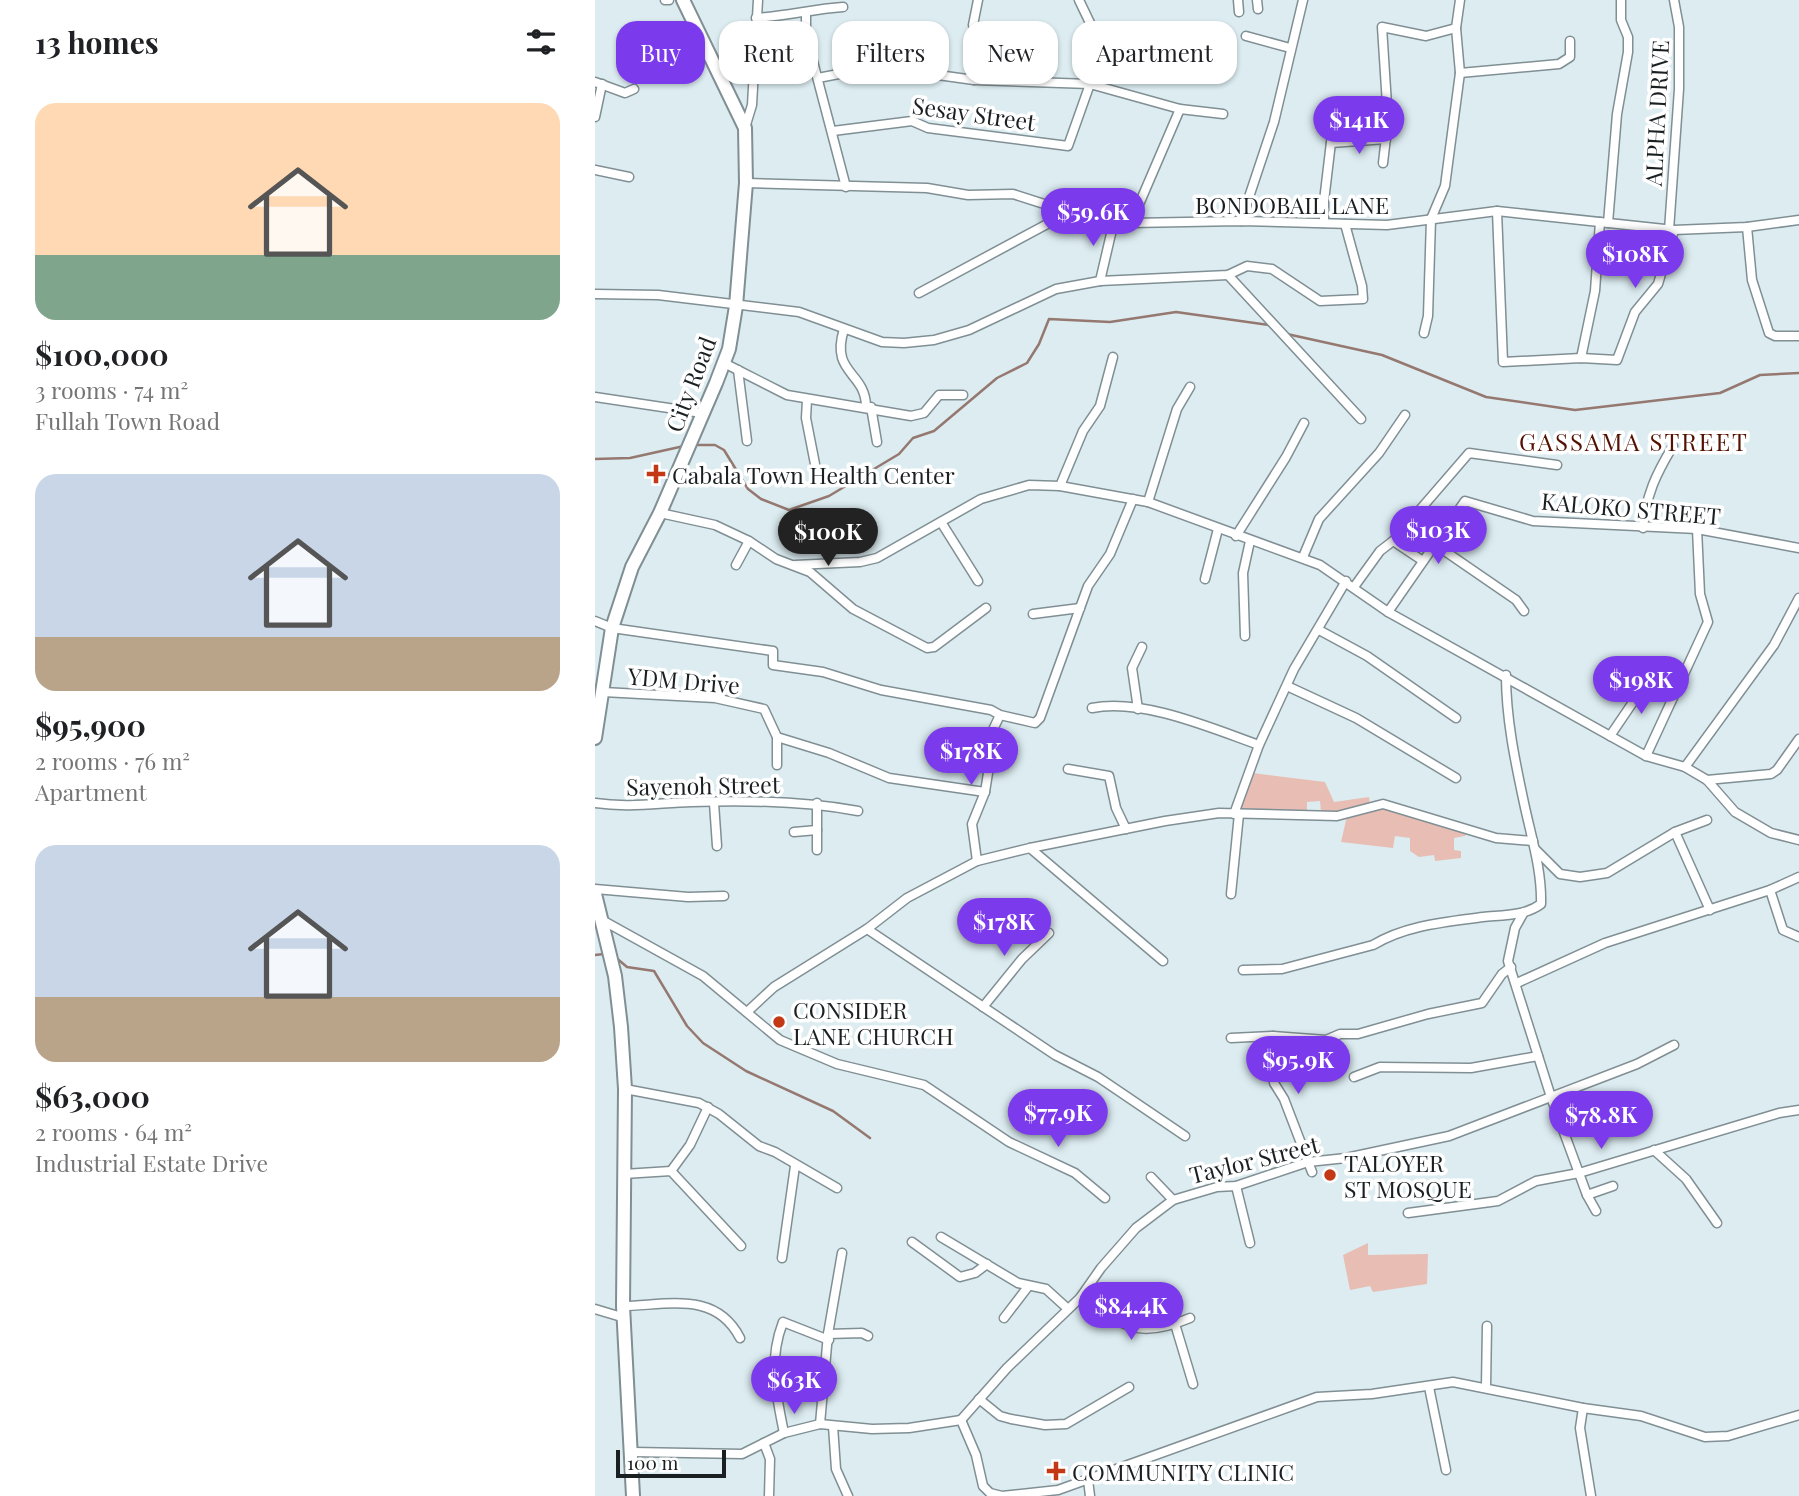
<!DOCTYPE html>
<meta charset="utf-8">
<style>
body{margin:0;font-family:"Playfair Display",serif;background:#f6f6f6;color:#202124;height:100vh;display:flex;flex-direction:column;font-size:26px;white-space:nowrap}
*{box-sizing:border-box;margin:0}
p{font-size:23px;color:#757577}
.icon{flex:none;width:38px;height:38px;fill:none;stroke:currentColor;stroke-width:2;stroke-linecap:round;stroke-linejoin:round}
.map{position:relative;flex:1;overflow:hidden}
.sheet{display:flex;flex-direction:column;background:#fff;width:595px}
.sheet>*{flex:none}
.guide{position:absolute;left:21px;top:21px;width:665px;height:63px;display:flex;gap:14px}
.scale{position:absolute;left:21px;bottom:18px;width:110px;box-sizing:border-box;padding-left:7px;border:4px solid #1a2022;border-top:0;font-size:19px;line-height:24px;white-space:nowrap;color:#1a2022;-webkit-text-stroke:5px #fff;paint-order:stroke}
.price{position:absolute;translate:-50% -60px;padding:0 16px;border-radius:24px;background:#7c3aed;color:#fff;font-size:23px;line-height:46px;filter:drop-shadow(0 2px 4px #0008)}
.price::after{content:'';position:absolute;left:50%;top:42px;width:21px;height:16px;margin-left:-10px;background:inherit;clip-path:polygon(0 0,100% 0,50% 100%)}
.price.selected{background:#222;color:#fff}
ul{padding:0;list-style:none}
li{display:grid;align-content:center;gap:14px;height:371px;padding:0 35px}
li span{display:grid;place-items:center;height:217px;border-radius:21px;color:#555}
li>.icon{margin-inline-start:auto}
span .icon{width:126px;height:126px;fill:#fffc;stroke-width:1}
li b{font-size:30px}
h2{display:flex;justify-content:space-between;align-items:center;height:84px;padding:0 35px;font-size:30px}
.chip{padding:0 24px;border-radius:21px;background:#fff;box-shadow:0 2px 5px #0004;font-size:24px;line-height:63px}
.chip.selected{background:#7c3aed;color:#fff}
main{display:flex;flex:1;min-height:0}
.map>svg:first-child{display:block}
.green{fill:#e8beb4}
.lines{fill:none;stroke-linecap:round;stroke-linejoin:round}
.stream{stroke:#957870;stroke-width:2.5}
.minor-casing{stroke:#808f94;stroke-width:11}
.secondary-casing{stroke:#808f94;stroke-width:16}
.minor{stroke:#fff;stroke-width:8}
.secondary{stroke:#fff;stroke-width:12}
.poi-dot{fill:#c33916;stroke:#fff;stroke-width:2.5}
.labels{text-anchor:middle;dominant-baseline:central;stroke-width:7;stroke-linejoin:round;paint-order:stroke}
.street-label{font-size:23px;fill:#1a2022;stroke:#fff}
.poi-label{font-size:23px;fill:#1a2022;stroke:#fff;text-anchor:start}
.neighbourhood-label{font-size:24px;letter-spacing:2px;fill:#531102;stroke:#fff}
</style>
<main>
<section class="sheet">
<h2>13 homes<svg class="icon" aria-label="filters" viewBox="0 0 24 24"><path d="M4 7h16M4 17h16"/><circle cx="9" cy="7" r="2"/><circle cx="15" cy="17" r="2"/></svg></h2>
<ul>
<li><span style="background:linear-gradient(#ffd9b3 70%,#7fa58c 0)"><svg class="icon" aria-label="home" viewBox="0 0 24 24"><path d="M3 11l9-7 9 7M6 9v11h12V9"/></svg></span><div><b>$100,000</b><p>3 rooms · 74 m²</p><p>Fullah Town Road</p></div></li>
<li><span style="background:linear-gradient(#c9d6e8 75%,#b9a48a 0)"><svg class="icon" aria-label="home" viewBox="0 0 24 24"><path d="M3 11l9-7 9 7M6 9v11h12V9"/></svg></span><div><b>$95,900</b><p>2 rooms · 76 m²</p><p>Apartment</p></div></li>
<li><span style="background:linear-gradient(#c9d6e8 70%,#b9a48a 0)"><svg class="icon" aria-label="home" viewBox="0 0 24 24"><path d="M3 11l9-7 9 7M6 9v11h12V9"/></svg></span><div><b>$63,000</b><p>2 rooms · 64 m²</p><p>Industrial Estate Drive</p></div></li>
</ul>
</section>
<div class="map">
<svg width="1204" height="1496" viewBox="0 0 1204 1496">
<rect width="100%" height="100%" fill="#dcecf1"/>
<g class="green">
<path d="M658,773L730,782L739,802L774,797L775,804L742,813L726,812L725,801L712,802V811L647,813L646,806Z"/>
<path d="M789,808L872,831L870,836L859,838V850L866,851V858L840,861L839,855L824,857L815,851V838L800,836L798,848L746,842L752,816Z"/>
<path d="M773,1243V1255L833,1254L832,1284L778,1292L775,1286L755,1290L748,1255Z"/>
</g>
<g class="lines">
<g class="stream">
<path d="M692,334L787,355L891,397L980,410L1125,393L1165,375L1204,373"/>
<path d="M99,445H120L129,450L153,489L166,499L194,510L234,496L304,454L318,438L339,431L402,378L432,363L444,344L454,319L515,322L581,312L674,325"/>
<path d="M0,459L35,458L89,446"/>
<path d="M0,955L9,954"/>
<path d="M19,956L32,967L59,971L92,1026L108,1043L151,1071L238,1111L275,1138"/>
</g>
<g class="minor-casing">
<g id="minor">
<path d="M70,0H74"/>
<path d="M484,0L496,25L508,36L503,54L504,85"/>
<path d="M643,0L644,12"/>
<path d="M662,0L663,9"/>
<path d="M211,14V35L251,187"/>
<path d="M161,18C192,16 218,9 248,7"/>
<path d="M651,36L695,48"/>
<path d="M66,54L109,44"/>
<path d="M865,73L964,64L975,57V41"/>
<path d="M223,78L259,71L307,70L379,80L495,84L585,109L628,114"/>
<path d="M379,80L385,49L378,25L383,0"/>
<path d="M0,82L30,93L39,89"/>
<path d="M0,117L7,84"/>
<path d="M150,128L157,105L163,0"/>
<path d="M238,131L317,121L333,128L473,146L495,84"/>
<path d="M736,143L791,139"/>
<path d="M788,163L793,120L787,27L831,36L861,28"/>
<path d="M0,170L34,177"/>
<path d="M151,183L332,188L373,195L418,194L471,211L536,223L646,221L792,225L902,211L1079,230L1152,227L1204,220"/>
<path d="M902,211L908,362L986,358L1022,360L1040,312L1063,284L1079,230"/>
<path d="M646,221L679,122L708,0"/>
<path d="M536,223L585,109"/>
<path d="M729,223V201L739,117"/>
<path d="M1013,223L1022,114L1033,52V37L1026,20V0"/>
<path d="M1152,227L1157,280L1174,333L1180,336H1204"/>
<path d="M1074,230L1084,89V27L1079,0"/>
<path d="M633,275L766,419"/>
<path d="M505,281L519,221"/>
<path d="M324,293L456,222L471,211"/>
<path d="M0,294L63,295L204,312L287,342L309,343L339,340L374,330L461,289L505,281L633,275L652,266L677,269L725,301L768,299L767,286L750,224"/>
<path d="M249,329C235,374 270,371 271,406"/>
<path d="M829,333L833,316L836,219L850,186L865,73L861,28L865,0"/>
<path d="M986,358L1000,291L1005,222"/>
<path d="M129,363L192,395L316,416L329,413L344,395H368"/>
<path d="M143,370L152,441"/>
<path d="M0,397L107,413"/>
<path d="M212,400L211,418L220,464"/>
<path d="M276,407L282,442"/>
<path d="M465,486L488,431L505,406L518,357"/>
<path d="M553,502L582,409L595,387"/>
<path d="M65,513L120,525L154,541L181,559L215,572L258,609L332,648L339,647L391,608"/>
<path d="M346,522L383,581"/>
<path d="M1048,528C1051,495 1061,474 1078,446"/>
<path d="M641,536L691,457L709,423"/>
<path d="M798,541L874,453L962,465"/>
<path d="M841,545L921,600L929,611"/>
<path d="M708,557L724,519L784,453L810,415"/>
<path d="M141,565L154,541"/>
<path d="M200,565L265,562L282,558L386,499L434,485L465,486L553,502L725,565L793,612L1051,756L1090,767L1112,780L1140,812L1176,833L1204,840"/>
<path d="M610,579L623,529"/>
<path d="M759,587L785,551L798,541L828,561"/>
<path d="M793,612L870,501L938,521L1102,529L1204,548"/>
<path d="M438,614L485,608"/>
<path d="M0,621L17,628L178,651V665L228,672L286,690L396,710L405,715L440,723L445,718L493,586L515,554L538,499"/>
<path d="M724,630L772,656L861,718"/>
<path d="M650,636L648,573L655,541"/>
<path d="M692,686L761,718L861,778"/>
<path d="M8,692L120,698L169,709L182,737L234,753L294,778L390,792"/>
<path d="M497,708C547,698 616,728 664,745"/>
<path d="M543,709L537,668L547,647"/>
<path d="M1015,736L1053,680"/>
<path d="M182,737V765"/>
<path d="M1051,756L1113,622L1105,594L1102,529"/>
<path d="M1090,767L1179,645L1204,598"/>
<path d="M473,769L514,776L521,808L531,829"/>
<path d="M1112,780L1176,774L1182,770L1204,739"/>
<path d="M0,803C33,808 63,803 97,802C151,800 209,801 263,811"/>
<path d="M119,803L122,846"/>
<path d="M639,814L664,745L699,669L751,581"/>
<path d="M199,832L222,830"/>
<path d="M1080,832L1115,910"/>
<path d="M435,848L568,961"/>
<path d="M940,849L965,874L985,877L1012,873L1080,832L1112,820"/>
<path d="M222,850V803"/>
<path d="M382,861L377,824L390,792L396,754L395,736L405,715"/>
<path d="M0,889L93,897L129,896"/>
<path d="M1175,890L1188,930L1204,937"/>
<path d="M636,894L644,814"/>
<path d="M929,912L920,928L913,961L956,1097L992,1195L1001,1211"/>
<path d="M7,920L108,976L185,1040L242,1064L329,1085L414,1142L480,1173L510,1198"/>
<path d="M272,929L460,1055L503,1077L590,1136"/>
<path d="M648,970L687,969L778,945C811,925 851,922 888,917C908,915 930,916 946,904C947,870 936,836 929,803C920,761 911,718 911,675"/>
<path d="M922,983L1010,943L1175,890L1204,877"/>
<path d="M388,1007L427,959L454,933"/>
<path d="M152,1012L179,987L272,929L312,898L382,861L435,848L570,821L624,813L742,816L788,804L901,838L938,841"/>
<path d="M678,1036L679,1083L689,1099L717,1172"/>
<path d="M636,1038L678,1036L731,1040L745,1034H763L833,1014L887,1003L907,974L916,967"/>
<path d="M759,1077L785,1067L876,1068L943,1056"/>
<path d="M30,1089L104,1103L124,1114L164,1146L180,1152L242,1188"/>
<path d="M1059,1150L1091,1179L1122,1223"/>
<path d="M76,1171L95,1145L113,1107"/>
<path d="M29,1174L76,1171L146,1246"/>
<path d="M556,1177L578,1200"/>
<path d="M641,1186L655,1243"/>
<path d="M992,1195L1018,1186"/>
<path d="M813,1213L903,1201L941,1181L984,1173L1184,1113L1204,1110"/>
<path d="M346,1237L423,1283L451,1289L473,1309"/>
<path d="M317,1242L365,1277L380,1273L392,1264"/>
<path d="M187,1258L200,1166"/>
<path d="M485,1298C531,1326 542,1340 595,1318"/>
<path d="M28,1306C74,1305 121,1291 145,1338"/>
<path d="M0,1309L30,1318"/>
<path d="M409,1318L432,1288"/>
<path d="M580,1324L598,1384"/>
<path d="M233,1334L267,1333L273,1336"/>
<path d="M834,1387L851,1470"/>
<path d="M891,1387L892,1326"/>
<path d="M384,1399L405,1416L416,1419L450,1425L471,1424L534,1387"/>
<path d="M988,1408L985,1428L996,1496"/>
<path d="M366,1420L381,1455L388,1486L395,1493L407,1496L463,1490L722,1397L777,1394L858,1382L988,1408L1046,1416L1110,1437L1133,1436L1204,1415"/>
<path d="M366,1420L412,1368L485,1298L506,1268L541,1228L578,1200L622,1187L641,1186L713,1162L751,1158L854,1136L1042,1064L1079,1045"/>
<path d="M225,1424L233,1334L247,1253"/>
<path d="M238,1426L241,1469L253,1496"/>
<path d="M189,1433C181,1393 173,1361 188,1322L234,1340"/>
<path d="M169,1443L175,1459L174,1496"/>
<path d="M38,1452L147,1454L189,1433L225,1424L277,1429L314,1428L366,1420"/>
<path d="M493,1480L495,1496"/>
</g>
</g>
<g class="secondary-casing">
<g id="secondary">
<path d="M0,738L17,628L37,567L65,513L121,383L134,349L141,306L151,183L150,128L88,0"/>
<path d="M0,894L20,976L26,1027L30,1089L28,1306L38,1496"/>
</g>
</g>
<use href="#minor" class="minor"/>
<use href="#secondary" class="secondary"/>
</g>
<g class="poi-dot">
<path d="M57.5 463.5h7v7h7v7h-7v7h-7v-7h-7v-7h7z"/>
<circle cx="184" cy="1022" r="7"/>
<circle cx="735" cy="1175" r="7"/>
<path d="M457.5 1460.5h7v7h7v7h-7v7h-7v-7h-7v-7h7z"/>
</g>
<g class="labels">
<g class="street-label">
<text transform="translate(379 113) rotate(8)">Sesay Street</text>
<text transform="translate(1061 113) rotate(-87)">ALPHA DRIVE</text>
<text x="697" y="204">BONDOBAIL LANE</text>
<text transform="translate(95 384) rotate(-69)">City Road</text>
<text transform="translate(1036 508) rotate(5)">KALOKO STREET</text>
<text transform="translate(89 680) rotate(5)">YDM Drive</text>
<text transform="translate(108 785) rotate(-1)">Sayenoh Street</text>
<text transform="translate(659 1159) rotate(-14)">Taylor Street</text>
</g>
<g class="poi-label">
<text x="77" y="474">Cabala Town Health Center</text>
<text x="198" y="1009">CONSIDER<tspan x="198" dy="26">LANE CHURCH</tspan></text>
<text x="749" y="1162">TALOYER<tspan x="749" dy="26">ST MOSQUE</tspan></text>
<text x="477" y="1471">COMMUNITY CLINIC</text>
</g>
<g class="neighbourhood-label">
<text x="1039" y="441">GASSAMA STREET</text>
</g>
</g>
</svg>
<div class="scale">100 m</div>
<b class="price" style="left:764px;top:156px">$141K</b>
<b class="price" style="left:498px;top:248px">$59.6K</b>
<b class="price" style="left:1040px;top:290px">$108K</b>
<b class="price" style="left:843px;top:566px">$103K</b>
<b class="price selected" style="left:233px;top:568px">$100K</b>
<b class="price" style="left:1046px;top:716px">$198K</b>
<b class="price" style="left:376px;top:787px">$178K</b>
<b class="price" style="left:409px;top:958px">$178K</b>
<b class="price" style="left:703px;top:1096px">$95.9K</b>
<b class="price" style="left:463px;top:1149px">$77.9K</b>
<b class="price" style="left:1006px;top:1151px">$78.8K</b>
<b class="price" style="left:536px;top:1342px">$84.4K</b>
<b class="price" style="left:199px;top:1416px">$63K</b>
<div class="guide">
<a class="chip selected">Buy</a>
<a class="chip">Rent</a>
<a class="chip">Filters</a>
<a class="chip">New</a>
<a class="chip">Apartment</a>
</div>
</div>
</main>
